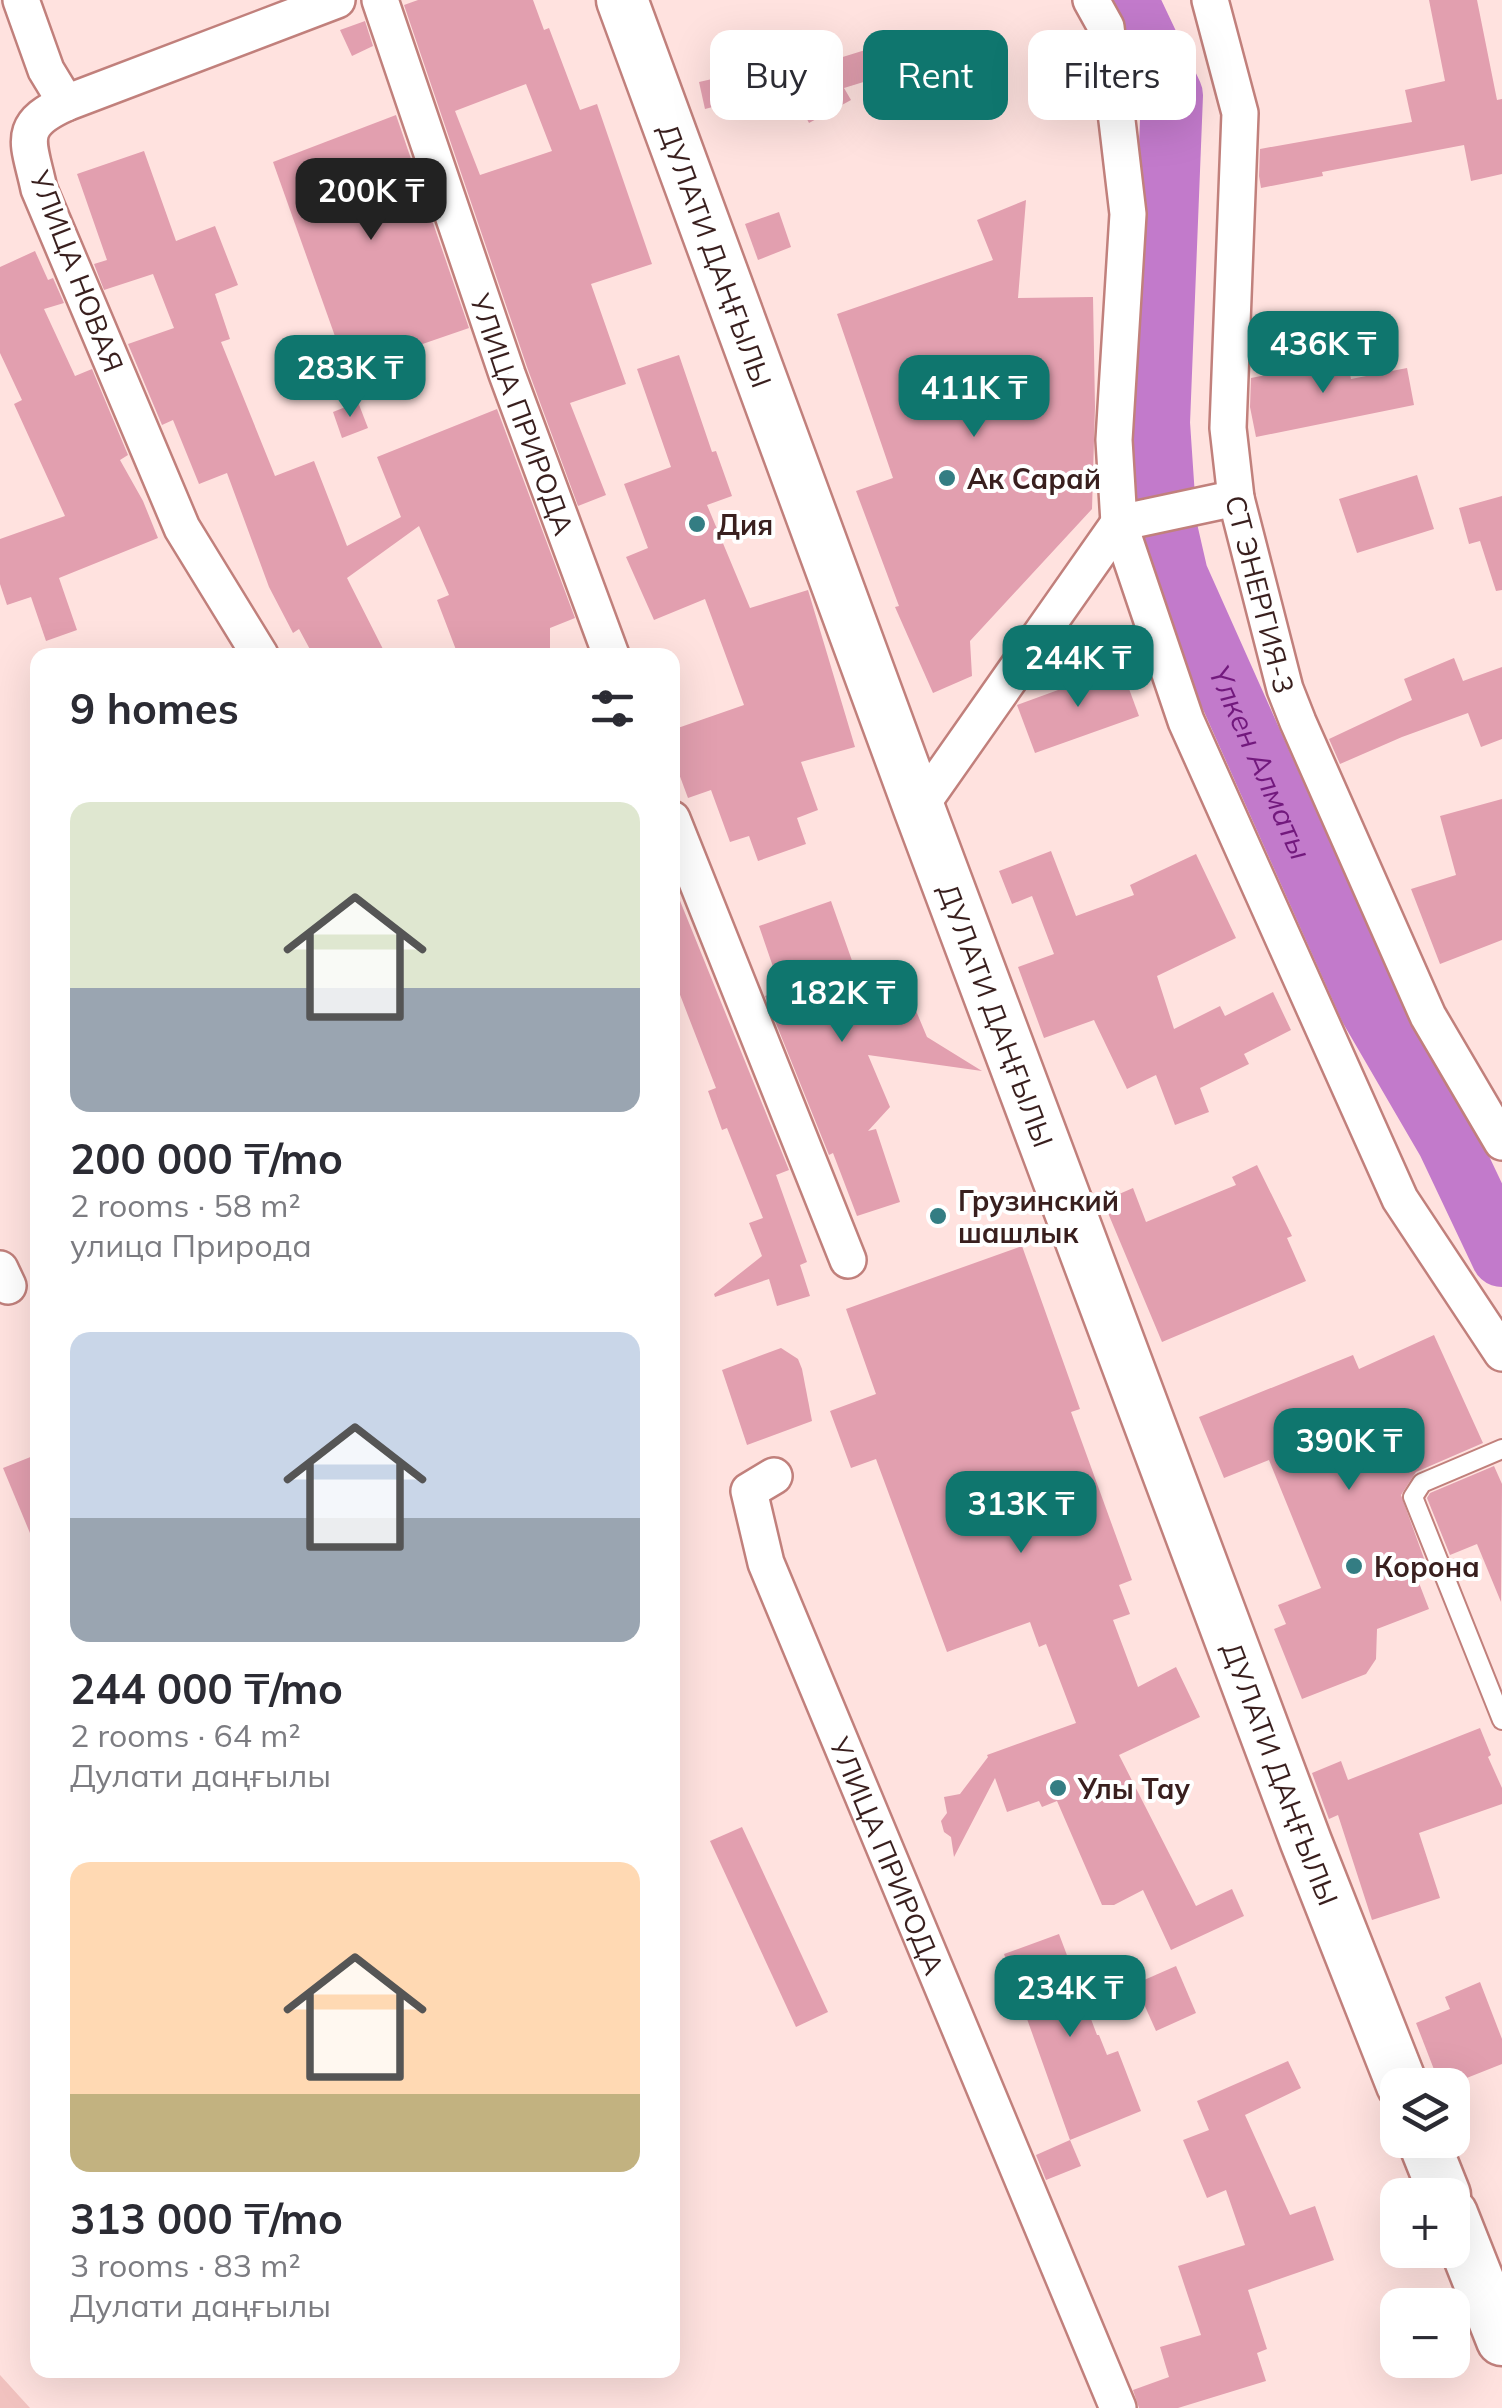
<!DOCTYPE html>
<meta charset="utf-8">
<style>
body{margin:0;font-family:Mulish,sans-serif;background:#f2f2f3;color:#2b2b33;height:100vh;display:flex;flex-direction:column;font-size:38px;white-space:nowrap}
*{box-sizing:border-box;margin:0}
p{font-size:32px;color:#7c7c81}
.icon{flex:none;width:55px;height:55px;fill:none;stroke:currentColor;stroke-width:2;stroke-linecap:round;stroke-linejoin:round}
.map{position:relative;flex:1;overflow:hidden}
.sheet{position:absolute;left:30px;top:648px;width:650px;height:1730px;display:flex;flex-direction:column;background:#fff;border-radius:20px;box-shadow:0 10px 40px #0002}
.sheet>*{flex:none}
.hud{position:absolute;left:710px;top:30px;width:640px;height:90px;display:flex;gap:20px}
.controls{position:absolute;left:1380px;top:2068px;display:grid;gap:20px}
.controls a{display:grid;place-items:center;width:90px;height:90px;border-radius:20px;background:#fff;box-shadow:0 10px 40px #0002;font-size:50px}
.price{position:absolute;translate:-50% -85px;padding:0 22px;border-radius:20px;background:#0f766e;color:#fff;font-size:32px;line-height:65px;filter:drop-shadow(0 2px 5px #0008)}
.price::after{content:'';position:absolute;left:50%;top:60px;width:30px;height:22px;margin-left:-15px;background:inherit;clip-path:polygon(0 0,100% 0,50% 100%)}
.price.selected{background:#222;color:#fff}
ul{padding:0;list-style:none}
li{display:grid;align-content:center;gap:20px;height:530px;padding:0 40px}
li span{display:grid;place-items:center;height:310px;border-radius:20px;color:#555}
li>.icon{margin-inline-start:auto}
span .icon{width:180px;height:180px;fill:#fffc;stroke-width:1}
li b{font-size:42px}
h2{display:flex;justify-content:space-between;align-items:center;height:120px;padding:0 40px;font-size:42px}
.tag{padding:0 35px;border-radius:20px;background:#fff;box-shadow:0 10px 40px #0002;font-size:35px;line-height:90px}
.tag.selected{background:#0f766e;color:#fff}
.map>svg:first-child{display:block}
.green{fill:#f1c2bf}
.lines{fill:none;stroke-linecap:round;stroke-linejoin:round}
.river{stroke:#c27acb;stroke-width:62}
.building{fill:#e29faf;fill-rule:evenodd}
.service-casing{stroke:#c1807c;stroke-width:22}
.minor-casing{stroke:#c1807c;stroke-width:40}
.secondary-casing{stroke:#c1807c;stroke-width:55}
.service{stroke:#fff;stroke-width:18}
.minor{stroke:#fff;stroke-width:35}
.secondary{stroke:#fff;stroke-width:50}
.poi-dot{fill:#347d83;stroke:#fff;stroke-width:4}
.labels{text-anchor:middle;dominant-baseline:central;stroke-width:8;stroke-linejoin:round;paint-order:stroke}
.street-label{font-size:28px;fill:#391f1e;stroke:#fff}
.poi-label{font-size:28px;font-weight:bold;fill:#391f1e;stroke:#fff;text-anchor:start}
.water-label{font-size:30px;font-style:italic;fill:#72197d;stroke:#fff}
</style>
<div class="map">
<svg width="1502" height="2408" viewBox="0 0 1502 2408">
<rect width="100%" height="100%" fill="#ffe2df"/>
<path class="green" d="M0,2375L30,2408H0Z"/>
<g class="lines">
<path class="river" id="s1" d="M1127,0L1172,95L1159,423L1166,527L1177,575L1370,1008L1448,1142L1502,1256"/>
</g>
<g class="building">
<path d="M418,0H533L544,30L549,28L580,110L597,104L652,264L591,284L626,384L570,403L606,495L578,506L527,367L404,5ZM526,84L552,151L480,175L455,111Z"/>
<path d="M1429,0H1477L1497,100L1502,99V174L1471,181L1464,145L1322,172L1323,176L1261,188L1259,176L1260,149L1412,122L1405,90L1445,81Z"/>
<path d="M365,21L373,46L352,56L340,30Z"/>
<path d="M875,47L883,76L844,88L851,100L809,123L787,81L820,64Z"/>
<path d="M734,74L740,100L705,109L699,82Z"/>
<path d="M396,115L469,328L347,370L273,162Z"/>
<path d="M144,151L176,241L215,226L238,285L215,294L230,339L221,342L275,476L314,461L347,546L401,517L377,457L497,409L575,618L550,628V655H458L437,600L449,595L419,526L347,578L386,655H313L299,629L293,633L269,587L227,473L199,484L173,420L162,425L128,344L174,328L153,274L104,290L94,264L107,260L77,174Z"/>
<path d="M1026,200L1018,298L1093,297L1095,407L1092,509L970,641L972,676L933,693L895,607L899,606L856,491L893,478L837,314L993,260L977,220Z"/>
<path d="M779,212L791,247L758,260L745,224Z"/>
<path d="M35,251L48,280L53,278L64,303L44,309L75,376L92,369L128,455L120,460L143,501L158,538L59,578L77,630L46,641L31,597L7,605L0,584V539L65,516L14,404L22,400L0,353V267Z"/>
<path d="M679,355L712,452L716,451L732,496L707,505L750,608L808,590L855,747L801,762L818,810L797,818L806,844L758,861L749,836L730,842L711,790L688,798L672,755V730L744,705L705,599L654,620L626,557L648,548L624,484L671,467L637,369Z"/>
<path d="M1347,359L1351,379L1407,368L1414,405L1256,437L1250,407L1251,378Z"/>
<path d="M358,402L368,428L342,438L333,412Z"/>
<path d="M1417,475L1434,529L1357,553L1339,499Z"/>
<path d="M1502,496V590L1496,591L1480,541L1469,544L1459,508Z"/>
<path d="M1454,658L1463,681L1502,667V739L1481,747L1468,713L1402,737L1340,764L1329,739L1412,700L1404,679Z"/>
<path d="M1121,667L1139,716L1035,753L1017,705Z"/>
<path d="M1502,799V940L1440,964L1411,889L1456,875L1440,816Z"/>
<path d="M1051,851L1076,916L1134,895L1130,885L1196,854L1236,938L1157,976L1174,1029L1220,1006L1225,1016L1273,992L1291,1030L1244,1054L1249,1064L1200,1088L1209,1112L1175,1125L1156,1075L1127,1089L1094,1020L1044,1038L1018,967L1054,954L1032,896L1012,904L999,871Z"/>
<path d="M672,881L789,1170L776,1175L807,1262L800,1265L810,1296L777,1306L769,1279L715,1297L714,1294L762,1256L749,1223L763,1218L727,1128L722,1130L708,1091L716,1088L672,974V955L679,953L672,928Z"/>
<path d="M831,901L862,989L880,982L893,1015L914,1006L927,1037L982,1071L868,1055L890,1107L868,1131L876,1129L900,1202L857,1216L833,1153L829,1155L765,996L781,990L759,926Z"/>
<path d="M1257,1165L1292,1236L1287,1238L1306,1281L1162,1342L1103,1201L1133,1188L1146,1222L1236,1185L1232,1177Z"/>
<path d="M1022,1246L1080,1409L1071,1412L1132,1580L1119,1585L1130,1614L1113,1620L1138,1687L1176,1667L1200,1717L1119,1755L1196,1906L1232,1889L1244,1916L1171,1950L1143,1890L1114,1905H1102L1057,1801L1042,1807L1039,1801L1007,1812L995,1778L954,1857L951,1837L944,1832L941,1821L947,1813L944,1797L960,1794L988,1757L987,1755L1076,1723L1046,1644L1039,1647L1030,1622L947,1652L876,1459L851,1468L830,1411L876,1394L846,1309Z"/>
<path d="M1434,1335L1483,1443L1416,1472L1401,1495L1426,1564L1414,1570L1429,1609L1377,1629L1376,1659L1366,1674L1302,1699L1274,1629L1286,1624L1278,1605L1321,1588L1269,1460L1224,1478L1199,1417L1353,1355L1359,1369Z"/>
<path d="M781,1348L798,1359L802,1369L812,1421L747,1445L722,1370Z"/>
<path d="M38,1454V1550H37L3,1468Z"/>
<path d="M1494,1466L1502,1484L1501,1602L1477,1544L1450,1555L1427,1498L1430,1493Z"/>
<path d="M1480,1728L1491,1755L1488,1757L1502,1788V1804L1419,1833L1440,1898L1372,1920L1338,1815L1329,1819L1312,1773L1341,1761L1348,1780Z"/>
<path d="M742,1827L828,2012L796,2027L710,1841Z"/>
<path d="M1059,1934L1097,2035H1099L1107,2055L1118,2051L1141,2111L1070,2140L1004,1954Z"/>
<path d="M1176,1966L1196,2013L1156,2031L1135,1984Z"/>
<path d="M1480,1982L1502,2039V2064L1449,2085H1440L1416,2023L1450,2009L1445,1997Z"/>
<path d="M1288,2061L1301,2088L1245,2115L1290,2215L1315,2206L1334,2260L1248,2290L1267,2349L1257,2353L1266,2381L1178,2408H1139L1133,2390L1169,2377L1160,2347L1201,2335L1178,2266L1245,2245L1226,2190L1207,2198L1183,2140L1209,2130L1197,2101Z"/>
<path d="M1070,2140L1081,2166L1046,2180L1036,2155Z"/>
</g>
<g class="lines">
<g class="service-casing">
<path id="service" d="M1502,1449L1422,1483L1413,1497L1502,1720"/>
</g>
<g class="minor-casing">
<g id="minor">
<path d="M21,0L46,70L66,103"/>
<path id="s2" d="M380,0L507,374L611,655"/>
<path d="M1091,0L1106,27L1128,214L1114,440L1119,523L1186,721L1400,1199L1502,1353"/>
<path id="s3" d="M1210,0L1240,113L1228,428L1236,498L1285,689L1298,722L1428,1016L1502,1142"/>
<path d="M260,655L182,528L39,189C29,142 15,126 66,103L337,0"/>
<path d="M919,808L1119,523L1236,498"/>
<path d="M672,819L848,1260"/>
<path d="M0,1269L8,1286"/>
<path id="s4" d="M774,1476L749,1491L766,1563L1118,2408"/>
</g>
</g>
<g class="secondary-casing">
<g id="secondary">
<path id="s5" d="M622,0L919,808L1306,1842L1402,2085"/>
<path d="M1423,2140L1445,2195"/>
<path d="M1452,2214L1502,2340"/>
</g>
</g>
<use href="#service" class="service"/>
<use href="#minor" class="minor"/>
<use href="#secondary" class="secondary"/>
</g>
<g class="poi-dot">
<circle cx="947" cy="478" r="10"/>
<circle cx="697" cy="524" r="10"/>
<circle cx="938" cy="1216" r="10"/>
<circle cx="1354" cy="1566" r="10"/>
<circle cx="1058" cy="1788" r="10"/>
</g>
<g class="labels">
<g class="street-label">
<text stroke="none"><textPath href="#s5" startOffset="272">ДУЛАТИ ДАҢҒЫЛЫ</textPath></text>
<text transform="translate(77 271) rotate(69)">УЛИЦА НОВАЯ</text>
<text stroke="none"><textPath href="#s2" startOffset="438">УЛИЦА ПРИРОДА</textPath></text>
<text stroke="none"><textPath href="#s3" startOffset="602">СТ ЭНЕРГИЯ-3</textPath></text>
<text stroke="none"><textPath href="#s5" startOffset="1082">ДУЛАТИ ДАҢҒЫЛЫ</textPath></text>
<text stroke="none"><textPath href="#s5" startOffset="1892">ДУЛАТИ ДАҢҒЫЛЫ</textPath></text>
<text stroke="none"><textPath href="#s4" startOffset="420">УЛИЦА ПРИРОДА</textPath></text>
</g>
<g class="poi-label">
<text x="967" y="478">Ак Сарай</text>
<text x="717" y="524">Дия</text>
<text x="958" y="1200">Грузинский<tspan x="958" dy="32">шашлык</tspan></text>
<text x="1374" y="1566">Корона</text>
<text x="1078" y="1788">Улы Тау</text>
</g>
<g class="water-label">
<text stroke="none"><textPath href="#s1" startOffset="792">Үлкен Алматы</textPath></text>
</g>
</g>
</svg>
<div class="controls">
<a><svg class="icon" aria-label="layers" viewBox="0 0 24 24"><path d="M12 4l9 5-9 5-9-5zM3 14l9 5 9-5"/></svg></a>
<a>+</a>
<a>−</a>
</div>
<b class="price selected" style="left:371px;top:243px">200K ₸</b>
<b class="price" style="left:1323px;top:396px">436K ₸</b>
<b class="price" style="left:350px;top:420px">283K ₸</b>
<b class="price" style="left:974px;top:440px">411K ₸</b>
<b class="price" style="left:1078px;top:710px">244K ₸</b>
<b class="price" style="left:842px;top:1045px">182K ₸</b>
<b class="price" style="left:1349px;top:1493px">390K ₸</b>
<b class="price" style="left:1021px;top:1556px">313K ₸</b>
<b class="price" style="left:1070px;top:2040px">234K ₸</b>
<div class="hud">
<a class="tag">Buy</a>
<a class="tag selected">Rent</a>
<a class="tag">Filters</a>
</div>
<section class="sheet">
<h2>9 homes<svg class="icon" aria-label="filters" viewBox="0 0 24 24"><path d="M4 7h16M4 17h16"/><circle cx="9" cy="7" r="2"/><circle cx="15" cy="17" r="2"/></svg></h2>
<ul>
<li><span style="background:linear-gradient(#dfe7d0 60%,#9aa5b1 0)"><svg class="icon" aria-label="home" viewBox="0 0 24 24"><path d="M3 11l9-7 9 7M6 9v11h12V9"/></svg></span><div><b>200 000 ₸/mo</b><p>2 rooms · 58 m²</p><p>улица Природа</p></div></li>
<li><span style="background:linear-gradient(#c9d6e8 60%,#9aa5b1 0)"><svg class="icon" aria-label="home" viewBox="0 0 24 24"><path d="M3 11l9-7 9 7M6 9v11h12V9"/></svg></span><div><b>244 000 ₸/mo</b><p>2 rooms · 64 m²</p><p>Дулати даңғылы</p></div></li>
<li><span style="background:linear-gradient(#ffd9b3 75%,#c2b280 0)"><svg class="icon" aria-label="home" viewBox="0 0 24 24"><path d="M3 11l9-7 9 7M6 9v11h12V9"/></svg></span><div><b>313 000 ₸/mo</b><p>3 rooms · 83 m²</p><p>Дулати даңғылы</p></div></li>
</ul>
</section>
</div>
